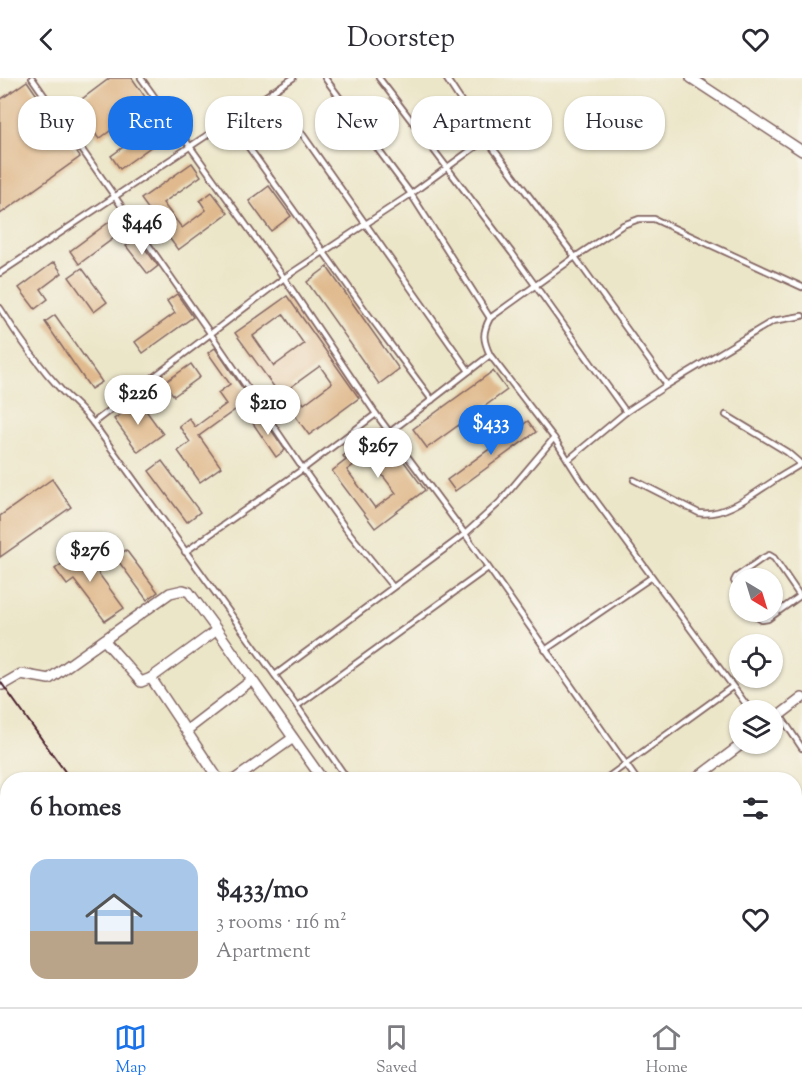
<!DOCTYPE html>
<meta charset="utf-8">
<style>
body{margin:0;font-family:"Sorts Mill Goudy",serif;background:#f7f7f7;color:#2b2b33;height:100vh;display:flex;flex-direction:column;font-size:22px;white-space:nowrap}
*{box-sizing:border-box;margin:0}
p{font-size:20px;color:#7c7c81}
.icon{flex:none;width:33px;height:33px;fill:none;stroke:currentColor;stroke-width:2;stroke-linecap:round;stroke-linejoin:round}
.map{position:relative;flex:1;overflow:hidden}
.details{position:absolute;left:0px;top:694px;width:802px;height:236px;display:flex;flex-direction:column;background:#fff;border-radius:24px 24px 0 0;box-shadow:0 2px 4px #0004}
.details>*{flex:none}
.guide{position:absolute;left:18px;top:18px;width:766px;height:54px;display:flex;gap:12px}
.needle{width:39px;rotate:142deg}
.buttons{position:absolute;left:729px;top:490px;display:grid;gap:12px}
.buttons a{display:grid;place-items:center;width:54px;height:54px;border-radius:50%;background:#fff;box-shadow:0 2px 4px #0004;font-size:30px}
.price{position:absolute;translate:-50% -51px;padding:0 14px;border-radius:21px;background:#fff;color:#222;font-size:20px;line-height:39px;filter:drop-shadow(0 2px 3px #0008)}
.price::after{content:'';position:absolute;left:50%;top:36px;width:18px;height:14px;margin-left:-9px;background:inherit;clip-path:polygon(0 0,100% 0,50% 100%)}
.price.active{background:#1a73e8;color:#fff}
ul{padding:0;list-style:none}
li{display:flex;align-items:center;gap:18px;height:150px;padding:0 30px}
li+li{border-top:2px solid #e1e1e2}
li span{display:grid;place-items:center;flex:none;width:168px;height:120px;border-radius:18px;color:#555}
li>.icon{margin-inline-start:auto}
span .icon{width:72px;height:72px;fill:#fffc;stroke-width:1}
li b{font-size:26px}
h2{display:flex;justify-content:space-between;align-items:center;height:72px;padding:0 30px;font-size:26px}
.chip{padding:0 21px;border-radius:24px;background:#fff;box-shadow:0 2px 4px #0004;font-size:21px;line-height:54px}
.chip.active{background:#1a73e8;color:#fff}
header{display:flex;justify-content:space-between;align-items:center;height:78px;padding:0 30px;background:#fff;font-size:27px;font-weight:600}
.tabs{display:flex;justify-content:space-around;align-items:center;height:84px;border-top:2px solid #e1e1e2;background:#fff;font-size:16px;color:#7c7c81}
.tabs a{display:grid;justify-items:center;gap:3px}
.tabs .active{color:#1a73e8}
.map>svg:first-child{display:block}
.building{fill:#e0ba8e;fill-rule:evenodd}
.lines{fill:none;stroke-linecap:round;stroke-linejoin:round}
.service-casing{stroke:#836562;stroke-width:8}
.minor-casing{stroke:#836562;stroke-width:12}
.service{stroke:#fff;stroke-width:4.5}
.minor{stroke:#fff;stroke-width:9}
.rail{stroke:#4a1f2b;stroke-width:2}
</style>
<header><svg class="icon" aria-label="back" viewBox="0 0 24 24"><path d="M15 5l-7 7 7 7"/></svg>Doorstep<svg class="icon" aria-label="heart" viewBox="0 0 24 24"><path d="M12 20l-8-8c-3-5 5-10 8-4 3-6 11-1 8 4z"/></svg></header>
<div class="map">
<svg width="802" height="929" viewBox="0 0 802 929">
<rect width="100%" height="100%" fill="#f7f3e8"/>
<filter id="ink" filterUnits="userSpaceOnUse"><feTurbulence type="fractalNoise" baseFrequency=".0167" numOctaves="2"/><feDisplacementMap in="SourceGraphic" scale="12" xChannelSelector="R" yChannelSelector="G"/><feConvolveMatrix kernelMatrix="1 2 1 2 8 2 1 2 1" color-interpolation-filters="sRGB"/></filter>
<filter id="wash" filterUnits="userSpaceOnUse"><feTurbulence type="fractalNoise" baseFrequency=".008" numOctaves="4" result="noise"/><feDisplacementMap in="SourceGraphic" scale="24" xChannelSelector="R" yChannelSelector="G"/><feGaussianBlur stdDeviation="1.35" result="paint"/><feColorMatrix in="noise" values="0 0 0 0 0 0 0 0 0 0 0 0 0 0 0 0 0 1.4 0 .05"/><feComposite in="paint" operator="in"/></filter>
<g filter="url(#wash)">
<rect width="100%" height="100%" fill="#ece6c9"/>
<g id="blocks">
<g class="building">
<path d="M110,0H132L170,55L120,91L111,78L148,51L136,34L99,61L74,27Z"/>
<path d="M27,3L80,79L0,136V22Z"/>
<path d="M192,85L201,98L163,125L182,150L206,132L200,123L212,114L228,135L178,172L141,121Z"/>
<path d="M269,108L291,138L271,153L249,123Z"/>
<path d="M120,136L130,148L79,186L70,173Z"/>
<path d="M137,160L158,188L148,196L126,168Z"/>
<path d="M54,184L62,195L41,211L48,221L35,231L19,210Z"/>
<path d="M327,189L399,291L379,306L307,204Z"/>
<path d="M82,190L107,224L94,234L69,199Z"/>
<path d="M177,216L193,239L143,275L135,264L175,235L167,223Z"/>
<path d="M287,218L359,320L309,357L235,255ZM283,236L304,266L274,288L253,258ZM320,288L332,305L304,326L291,309Z"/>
<path d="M55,237L102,304L91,311L45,244Z"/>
<path d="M215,270L250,321L199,358L221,389L200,404L178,373L190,364L179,348L189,340L195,349L226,326L218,315L230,306L208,275Z"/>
<path d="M191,286L200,299L174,318L164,305Z"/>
<path d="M493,293L507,312L427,370L413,351Z"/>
<path d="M139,323L163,356L138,374L114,341Z"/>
<path d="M261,337L285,372L276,379L252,344Z"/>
<path d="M528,343L536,354L455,413L447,402Z"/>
<path d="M380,351L425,412L375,450L332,393L346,382L343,378ZM367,377L396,415L375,430L347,392Z"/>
<path d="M162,383L200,434L187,444L149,393Z"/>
<path d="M52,401L71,429L0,479V438Z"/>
<path d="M86,468L98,484L93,488L124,530L105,543L74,502L67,507L55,491Z"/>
<path d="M126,472L158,514L147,522L116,480Z"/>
</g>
</g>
</g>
<g filter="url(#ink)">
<use href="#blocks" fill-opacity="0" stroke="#836562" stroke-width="1.5"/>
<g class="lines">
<g class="service-casing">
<g id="service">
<path d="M32,0L210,255L303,391L346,451L393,509"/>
<path d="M141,0L284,200L376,336L465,456L637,702"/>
<path d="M325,0L411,116L490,240"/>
<path d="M379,0L512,175L626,334"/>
<path d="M446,0L486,61L575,179L667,307"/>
<path d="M272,13L469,293"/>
<path d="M229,42L368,236L432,322"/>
<path d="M0,195L293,0"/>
<path d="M0,230C18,259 40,289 63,314C73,324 84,333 93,345L297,628L348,702"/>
<path d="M726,337L787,374L802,387"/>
<path d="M93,345L284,200L411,116L486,61"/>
<path d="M390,354L490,277"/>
<path d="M568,382L626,334L667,307L773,243L802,238"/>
<path d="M634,402L699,435C724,439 752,417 772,404C782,397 792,392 801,386"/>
<path d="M185,474L303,391L376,336"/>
<path d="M740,513L734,503L736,499L763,480L769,477L774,480L800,518"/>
<path d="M754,534L757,539L762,542L768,541L800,518"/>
<path d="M545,572L652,499"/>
<path d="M275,597L465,456L499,425L554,360"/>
<path d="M297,628L488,490"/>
<path d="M751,633L580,401L554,360L490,277C483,262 482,255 490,240L575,179L623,147L639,141H654L802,209"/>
<path d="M780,637L802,670"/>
<path d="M604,702L732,609"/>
<path d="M795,900L802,895"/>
<path d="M795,905L802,914"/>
<path d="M495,922L497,929"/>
<path d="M755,929L764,922"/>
</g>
</g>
<g class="minor-casing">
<g id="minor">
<path d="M691,0L802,73"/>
<path d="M104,562L141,604L151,600L217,552"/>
<path d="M151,600L219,702"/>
<path d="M0,606L2,607L21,596L49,601L170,515L183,512L189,514L217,552L323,702"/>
<path d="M772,643L802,620"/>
<path d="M187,652L252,602"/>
<path d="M234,702L293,660"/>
<path d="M694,702L742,666"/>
<path d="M0,775L8,785"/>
<path d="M96,922L97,929"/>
</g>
</g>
<use href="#service" class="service"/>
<use href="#minor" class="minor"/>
<g class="rail">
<path d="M0,603L71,702"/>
<path d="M231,922L236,929"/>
</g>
</g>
</g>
</svg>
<div class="buttons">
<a><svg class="needle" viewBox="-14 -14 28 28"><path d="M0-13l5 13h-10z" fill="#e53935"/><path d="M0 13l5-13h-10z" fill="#7c7c81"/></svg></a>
<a><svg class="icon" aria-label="locate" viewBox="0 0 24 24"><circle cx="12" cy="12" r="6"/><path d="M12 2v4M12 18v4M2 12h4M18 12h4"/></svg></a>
<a><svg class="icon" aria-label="layers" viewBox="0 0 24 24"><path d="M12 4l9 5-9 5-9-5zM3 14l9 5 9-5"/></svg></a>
</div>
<b class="price" style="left:142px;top:178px">$446</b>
<b class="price" style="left:138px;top:348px">$226</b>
<b class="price" style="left:268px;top:358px">$210</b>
<b class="price active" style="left:491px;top:378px">$433</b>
<b class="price" style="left:378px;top:401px">$267</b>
<b class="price" style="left:90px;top:505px">$276</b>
<div class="guide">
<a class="chip">Buy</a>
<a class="chip active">Rent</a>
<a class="chip">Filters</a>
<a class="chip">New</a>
<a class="chip">Apartment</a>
<a class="chip">House</a>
</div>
<section class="details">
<h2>6 homes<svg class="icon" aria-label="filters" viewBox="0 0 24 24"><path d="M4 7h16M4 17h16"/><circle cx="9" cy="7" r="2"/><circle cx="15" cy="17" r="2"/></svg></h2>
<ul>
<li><span style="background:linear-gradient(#a9c7e8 60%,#b9a48a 0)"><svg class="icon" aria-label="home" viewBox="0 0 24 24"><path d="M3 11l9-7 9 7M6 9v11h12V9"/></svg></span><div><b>$433/mo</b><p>3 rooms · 116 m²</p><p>Apartment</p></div><svg class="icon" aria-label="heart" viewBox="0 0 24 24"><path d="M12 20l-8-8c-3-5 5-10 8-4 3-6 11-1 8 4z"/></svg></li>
</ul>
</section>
</div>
<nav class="tabs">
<a class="active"><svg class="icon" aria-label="map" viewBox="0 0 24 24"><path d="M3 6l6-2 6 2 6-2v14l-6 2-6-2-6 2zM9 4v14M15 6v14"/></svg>Map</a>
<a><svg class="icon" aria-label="saved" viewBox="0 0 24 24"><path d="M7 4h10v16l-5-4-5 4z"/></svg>Saved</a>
<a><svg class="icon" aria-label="home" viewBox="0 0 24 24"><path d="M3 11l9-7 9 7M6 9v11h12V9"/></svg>Home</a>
</nav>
